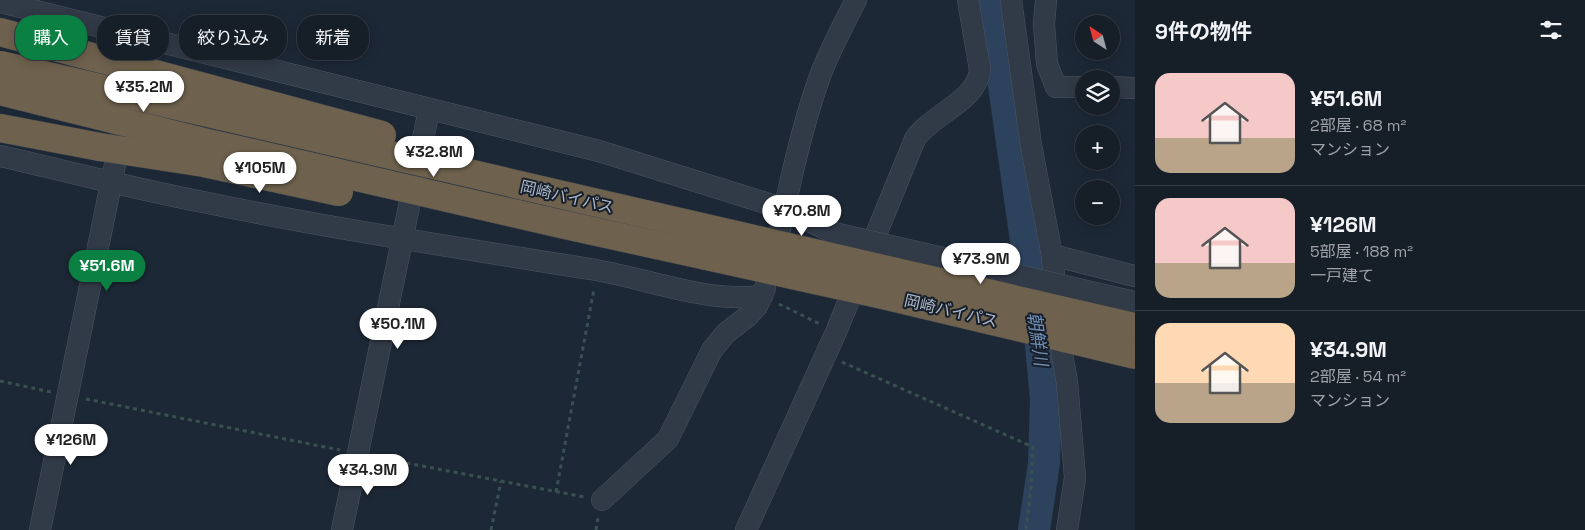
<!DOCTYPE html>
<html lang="ja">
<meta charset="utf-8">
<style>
body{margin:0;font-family:"Space Grotesk","Noto Sans JP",sans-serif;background:#232b34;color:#f1f3f6;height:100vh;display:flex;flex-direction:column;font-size:19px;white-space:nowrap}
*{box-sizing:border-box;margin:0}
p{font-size:16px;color:#9ea2a8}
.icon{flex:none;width:28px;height:28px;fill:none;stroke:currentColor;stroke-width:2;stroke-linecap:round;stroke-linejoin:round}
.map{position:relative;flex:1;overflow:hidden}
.panel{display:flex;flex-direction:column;background:#161e28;width:450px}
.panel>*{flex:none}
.banner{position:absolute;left:15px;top:15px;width:475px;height:45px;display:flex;gap:10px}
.needle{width:32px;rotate:324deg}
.controls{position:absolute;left:1075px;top:15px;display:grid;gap:10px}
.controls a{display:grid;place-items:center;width:45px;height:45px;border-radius:50%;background:#161e28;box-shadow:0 2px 12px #0003,0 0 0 1px #353c45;font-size:25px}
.price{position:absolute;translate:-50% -42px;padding:0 11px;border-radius:18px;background:#fff;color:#222;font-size:16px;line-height:32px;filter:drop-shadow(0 1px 2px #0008)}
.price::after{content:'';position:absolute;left:50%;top:30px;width:15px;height:11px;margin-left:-8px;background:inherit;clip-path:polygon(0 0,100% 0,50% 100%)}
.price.selected{background:#0b8043;color:#fff}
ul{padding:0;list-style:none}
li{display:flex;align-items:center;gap:15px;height:125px;padding:0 20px}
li+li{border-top:1px solid #353c45}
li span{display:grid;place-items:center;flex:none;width:140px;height:100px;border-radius:15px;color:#555}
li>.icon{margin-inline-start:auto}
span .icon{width:60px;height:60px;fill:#fffc;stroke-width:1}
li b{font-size:21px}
h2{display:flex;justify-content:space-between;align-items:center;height:60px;padding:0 20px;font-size:21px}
.pill{padding:0 18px;border-radius:20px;background:#161e28;box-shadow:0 2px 12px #0003,0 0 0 1px #353c45;font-size:18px;line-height:45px}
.pill.selected{background:#0b8043;color:#fff}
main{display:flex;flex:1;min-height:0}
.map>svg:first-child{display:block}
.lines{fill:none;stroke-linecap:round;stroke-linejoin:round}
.river{stroke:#2d425d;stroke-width:32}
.minor-casing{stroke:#4c5562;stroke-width:22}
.highway-casing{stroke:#39424e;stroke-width:29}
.path{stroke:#3a5152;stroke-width:3;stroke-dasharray:4 4;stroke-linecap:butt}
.minor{stroke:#313a47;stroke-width:21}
.highway{stroke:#6e614d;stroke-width:28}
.minor-bridge-casing{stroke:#4c5562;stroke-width:22;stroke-linecap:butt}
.highway-bridge-casing{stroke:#39424e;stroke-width:29;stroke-linecap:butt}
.minor-bridge{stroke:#313a47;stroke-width:21}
.highway-bridge{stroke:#6e614d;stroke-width:28}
.labels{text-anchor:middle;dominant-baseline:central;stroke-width:4;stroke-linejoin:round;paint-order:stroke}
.street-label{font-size:16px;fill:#aab5c5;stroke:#171f2b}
.water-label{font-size:18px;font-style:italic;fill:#708cb0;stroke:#171f2b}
</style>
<main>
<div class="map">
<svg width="1135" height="530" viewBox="0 0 1135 530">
<rect width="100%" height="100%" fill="#1d2836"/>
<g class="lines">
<path class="river" d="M989,0L1004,86L1041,346L1046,399L1044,463L1034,530"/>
<g class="minor-casing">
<g id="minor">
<path d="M1011,0L1031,145L1052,255L1062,354L1067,382L1075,478L1067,530"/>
<path d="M1046,0L1044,24L1047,64L1056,87H1084"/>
<path d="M0,2L599,151L785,209L834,233"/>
<path d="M1111,87L1135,88"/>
<path d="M0,156C66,171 132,188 198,201C328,228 459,248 590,269C646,278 706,303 762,296"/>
<path d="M1052,255L1135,276"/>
<path d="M774,258C787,197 799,135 820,76C830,50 843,25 856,0"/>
<path d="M602,500L668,439L712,350L726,333L748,316L757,306L765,288"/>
<path d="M40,530L121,135"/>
<path d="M342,530L429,110"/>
<path d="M746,530L836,332L915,139C932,114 977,101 980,70L968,0"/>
</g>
</g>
<g class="highway-casing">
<g id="highway">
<path d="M0,32L118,64"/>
<path d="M0,128L100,147"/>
</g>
</g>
<g class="path">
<path d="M779,304L820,324"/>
<path d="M842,362L1033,447L1031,487L1026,530"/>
<path d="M0,381L51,392"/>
<path d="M86,399L340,450"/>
<path d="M375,457L585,497"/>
<path d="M556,492L594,289"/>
<path d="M491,530L501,481"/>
<path d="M596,530L598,518"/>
</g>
<use href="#minor" class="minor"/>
<use href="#highway" class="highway"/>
<g class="minor-bridge-casing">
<path id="minor-bridge" d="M834,233L1135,302"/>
</g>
<g class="highway-bridge-casing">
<g id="highway-bridge">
<path d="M118,64L382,135"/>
<path d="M0,65L1135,327"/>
<path d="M0,91L204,142L561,224L883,295L1135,355"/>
<path d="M100,147L204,163L339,192"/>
</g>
</g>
<use href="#minor-bridge" class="minor-bridge"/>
<use href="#highway-bridge" class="highway-bridge"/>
</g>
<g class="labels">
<g class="street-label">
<text transform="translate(567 197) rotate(13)">岡崎バイパス</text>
<text transform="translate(951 311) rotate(13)">岡崎バイパス</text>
</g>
<g class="water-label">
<text transform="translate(1038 339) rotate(82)">朝鮮川</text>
</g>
</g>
</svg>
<div class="controls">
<a><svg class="needle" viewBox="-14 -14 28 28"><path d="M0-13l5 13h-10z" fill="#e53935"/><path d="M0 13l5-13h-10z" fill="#9ea2a8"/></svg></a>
<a><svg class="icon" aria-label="layers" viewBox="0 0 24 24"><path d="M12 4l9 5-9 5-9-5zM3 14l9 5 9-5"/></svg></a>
<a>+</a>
<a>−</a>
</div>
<b class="price" style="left:144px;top:113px">¥35.2M</b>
<b class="price" style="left:434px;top:178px">¥32.8M</b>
<b class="price" style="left:260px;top:194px">¥105M</b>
<b class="price" style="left:802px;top:237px">¥70.8M</b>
<b class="price" style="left:981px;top:285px">¥73.9M</b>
<b class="price selected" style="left:107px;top:292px">¥51.6M</b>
<b class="price" style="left:398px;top:350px">¥50.1M</b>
<b class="price" style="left:71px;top:466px">¥126M</b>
<b class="price" style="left:368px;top:496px">¥34.9M</b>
<div class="banner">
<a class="pill selected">購入</a>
<a class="pill">賃貸</a>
<a class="pill">絞り込み</a>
<a class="pill">新着</a>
</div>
</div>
<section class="panel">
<h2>9件の物件<svg class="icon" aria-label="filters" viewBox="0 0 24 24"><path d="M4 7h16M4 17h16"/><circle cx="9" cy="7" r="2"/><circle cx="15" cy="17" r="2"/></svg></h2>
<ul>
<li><span style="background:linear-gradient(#f6c9c9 65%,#b9a48a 0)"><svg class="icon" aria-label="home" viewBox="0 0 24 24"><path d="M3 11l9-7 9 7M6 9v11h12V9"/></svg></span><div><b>¥51.6M</b><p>2部屋 · 68 m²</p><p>マンション</p></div></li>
<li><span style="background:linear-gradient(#f6c9c9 65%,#b9a48a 0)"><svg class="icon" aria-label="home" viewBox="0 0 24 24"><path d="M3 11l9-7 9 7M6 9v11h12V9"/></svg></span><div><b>¥126M</b><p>5部屋 · 188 m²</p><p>一戸建て</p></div></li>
<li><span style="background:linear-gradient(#ffd9b3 60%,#b9a48a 0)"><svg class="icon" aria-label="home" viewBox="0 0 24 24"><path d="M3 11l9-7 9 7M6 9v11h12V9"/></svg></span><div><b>¥34.9M</b><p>2部屋 · 54 m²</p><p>マンション</p></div></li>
</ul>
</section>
</main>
